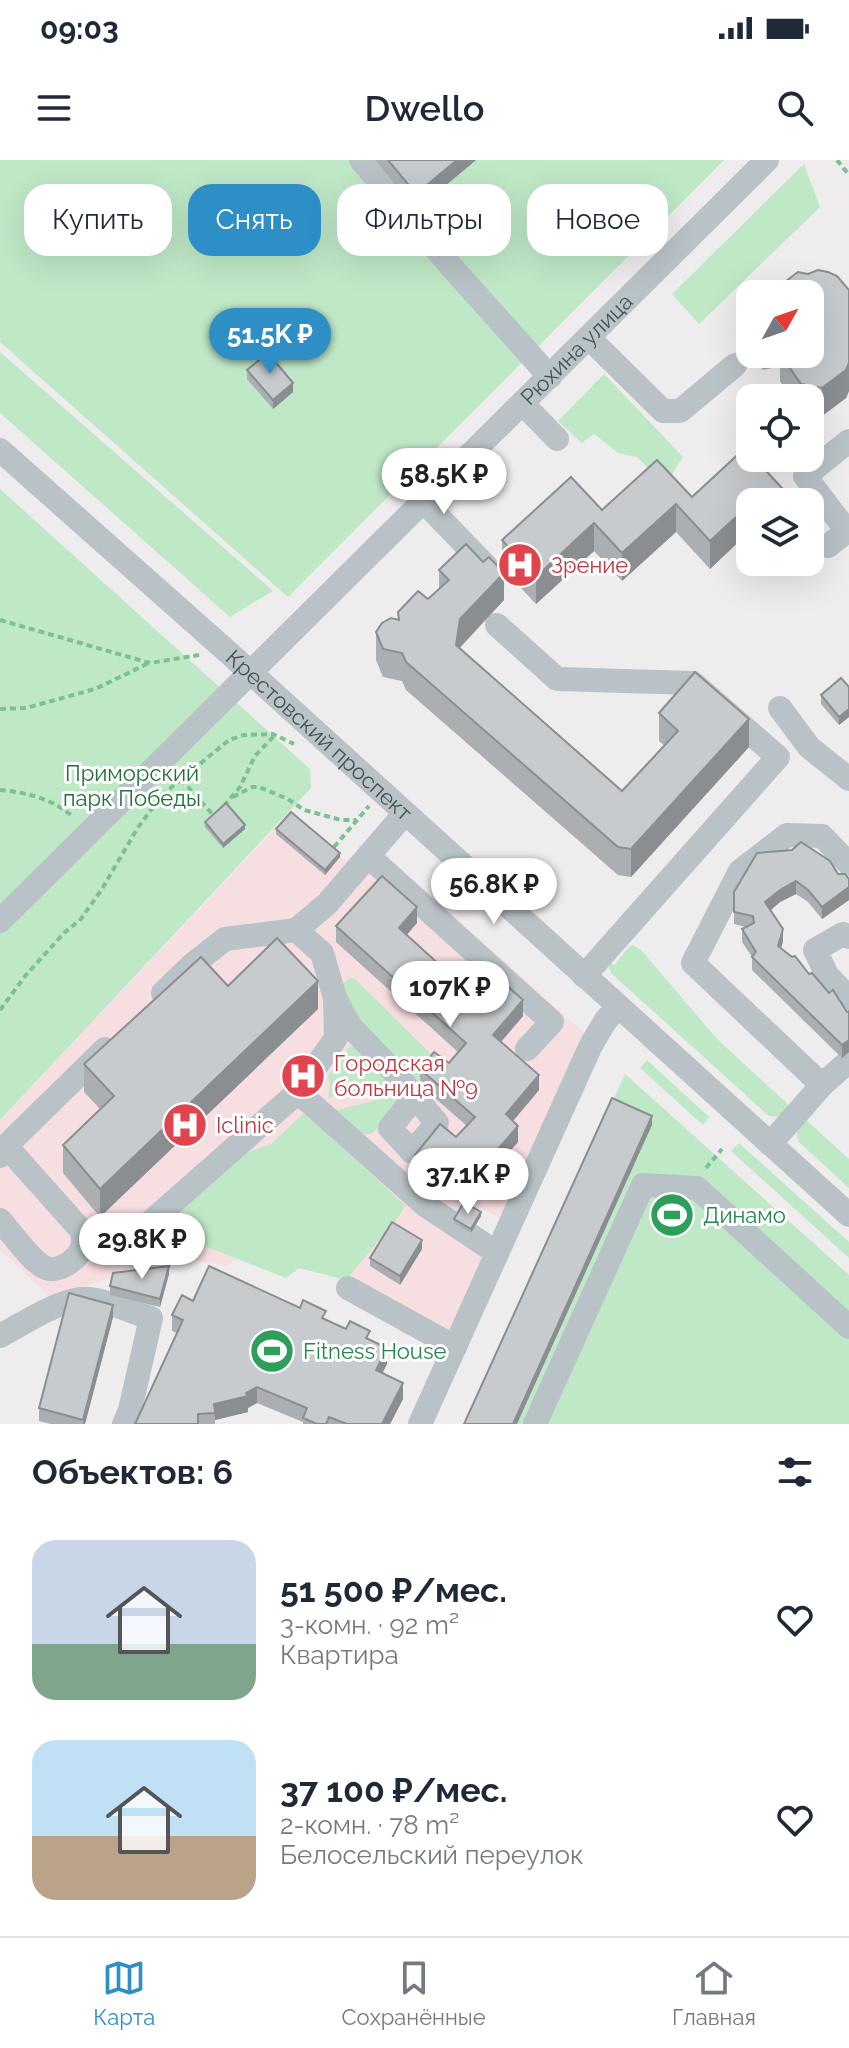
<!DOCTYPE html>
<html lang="ru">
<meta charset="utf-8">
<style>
body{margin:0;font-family:Raleway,sans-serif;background:#f6f6f7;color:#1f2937;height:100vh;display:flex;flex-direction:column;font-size:30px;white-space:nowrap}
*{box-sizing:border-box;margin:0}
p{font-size:26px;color:#747a83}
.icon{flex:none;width:44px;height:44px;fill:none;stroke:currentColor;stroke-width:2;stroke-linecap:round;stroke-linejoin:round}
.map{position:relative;height:1264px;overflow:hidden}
.sheet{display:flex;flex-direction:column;background:#fff;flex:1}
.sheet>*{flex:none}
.guide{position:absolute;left:24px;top:24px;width:802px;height:72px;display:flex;gap:16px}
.needle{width:52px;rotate:50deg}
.tools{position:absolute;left:736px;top:120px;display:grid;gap:16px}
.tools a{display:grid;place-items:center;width:88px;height:88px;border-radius:16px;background:#fff;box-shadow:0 8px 32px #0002;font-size:40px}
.price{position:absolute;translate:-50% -68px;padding:0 18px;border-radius:28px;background:#fff;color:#222;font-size:26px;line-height:52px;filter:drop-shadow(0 2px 4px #0008)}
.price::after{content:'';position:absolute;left:50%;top:48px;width:24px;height:18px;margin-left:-12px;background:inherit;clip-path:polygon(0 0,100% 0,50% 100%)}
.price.active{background:#2e8fc7;color:#fff}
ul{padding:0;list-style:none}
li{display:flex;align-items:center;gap:24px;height:200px;padding:0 32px}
li span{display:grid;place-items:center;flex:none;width:224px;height:160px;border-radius:24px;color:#555}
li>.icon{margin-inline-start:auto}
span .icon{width:96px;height:96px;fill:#fffc;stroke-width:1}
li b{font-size:34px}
h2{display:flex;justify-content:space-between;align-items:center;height:96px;padding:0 32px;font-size:34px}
.tag{padding:0 28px;border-radius:24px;background:#fff;box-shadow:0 8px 32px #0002;font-size:28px;line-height:72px}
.tag.active{background:#2e8fc7;color:#fff}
.status{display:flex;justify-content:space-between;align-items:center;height:56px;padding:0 40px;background:#fff;direction:ltr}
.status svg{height:22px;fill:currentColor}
header{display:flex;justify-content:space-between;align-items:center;height:104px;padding:0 32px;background:#fff;font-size:36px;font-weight:600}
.menu{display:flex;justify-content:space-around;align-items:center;height:112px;border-top:2px solid #e0e1e3;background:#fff;font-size:22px;color:#747a83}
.menu a{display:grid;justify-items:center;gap:4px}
.menu .active{color:#2e8fc7}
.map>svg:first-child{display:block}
.medical{fill:#f7dee1}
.green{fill:#bfe8c7}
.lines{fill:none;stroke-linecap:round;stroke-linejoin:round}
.path{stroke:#7cc291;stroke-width:4;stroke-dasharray:6 4;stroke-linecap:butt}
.minor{stroke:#b9c3c7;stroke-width:24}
.wall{fill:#abafb1}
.shaded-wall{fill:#8b8e90}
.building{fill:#c7cbce;stroke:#8b8e90;stroke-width:2}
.labels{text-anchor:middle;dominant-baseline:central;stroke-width:6;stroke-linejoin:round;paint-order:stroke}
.street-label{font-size:22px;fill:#475357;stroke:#fff}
.health-label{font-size:22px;fill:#be3a42;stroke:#fff;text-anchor:start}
.park-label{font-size:22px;fill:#216f39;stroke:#fff}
.leisure-label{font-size:22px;fill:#27864d;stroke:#fff;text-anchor:start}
</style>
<div class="status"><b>09:03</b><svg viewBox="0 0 49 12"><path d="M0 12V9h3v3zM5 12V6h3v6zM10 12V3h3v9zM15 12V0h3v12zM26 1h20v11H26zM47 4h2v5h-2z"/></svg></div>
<header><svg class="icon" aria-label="menu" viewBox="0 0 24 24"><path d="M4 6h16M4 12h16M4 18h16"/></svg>Dwello<svg class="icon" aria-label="search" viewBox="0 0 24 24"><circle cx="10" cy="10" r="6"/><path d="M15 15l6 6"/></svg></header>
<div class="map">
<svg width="849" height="1264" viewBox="0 0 849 1264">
<rect width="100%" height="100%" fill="#efeced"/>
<path class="medical" d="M289,654L346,701L369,680L584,873L501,1059L461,1036L448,1062L490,1084L451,1171L263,1071L227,1106L184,1098L49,1136L0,1090V960Z"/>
<g class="green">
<path d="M0,0H724L288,437L0,182Z"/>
<path d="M804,4L820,47L699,164L672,134Z"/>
<path d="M0,192L273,431L230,457L0,253Z"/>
<path d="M604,214L683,297L665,325L637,297L618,293L594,274L582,283L558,261Z"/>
<path d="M0,329L310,609L311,628L0,960Z"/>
<path d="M633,785L641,790L718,880L791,947C784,955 780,958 769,956L612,814L609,808L610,802L614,805L629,787Z"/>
<path d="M349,818H354L440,903L420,925L354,854L343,825Z"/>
<path d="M353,885L387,920L382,929L361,938L343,934L328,938L330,926L328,916L349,887Z"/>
<path d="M647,900L709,957L703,965L640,908Z"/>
<path d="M625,914L849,1115V1264H467Z"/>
<path d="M393,936L399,937L402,944L399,948L371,974H361L332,955L337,950Z"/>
<path d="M304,953L405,1045L400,1055L346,1120L299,1108L286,1118L184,1078L181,1049L246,993L271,984Z"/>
<path d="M805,959L849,999V1028L799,982C794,971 798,967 805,959Z"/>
<path d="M739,983L849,1082V1098L731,991Z"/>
</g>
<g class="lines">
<g class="path">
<path d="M837,0L849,15"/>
<path d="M0,460L150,503L199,495"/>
<path d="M0,549L26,548L95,529L149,503"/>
<path d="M181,619L214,656L215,655"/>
<path d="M0,630C25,632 54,639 73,657"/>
<path d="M233,637L252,627H259L288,639L304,650L341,660H356"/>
<path d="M224,646L240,627L255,596L274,576"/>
<path d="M334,687L369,646"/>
<path d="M0,850L26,815L64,773L81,759L102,729L137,669L162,635L229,580L244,575L273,574L294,584"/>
<path d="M706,1008L722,989"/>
</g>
<g class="minor">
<path d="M361,0L448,103L550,217"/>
<path d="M589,178L663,251H680L735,205"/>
<path d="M523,244L557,279"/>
<path id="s1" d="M0,290L230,494L849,1055"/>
<path d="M424,342L486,406"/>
<path d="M828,386L847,371L805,316L849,281"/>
<path d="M497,465L557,519L693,523L778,597L584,816"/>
<path d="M780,548L809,587L849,619"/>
<path d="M368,696L552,862L527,889"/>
<path id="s2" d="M0,761L767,0"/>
<path d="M849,777L843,774L815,790L827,815L849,838"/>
<path d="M163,833L192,805L225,779L296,770L327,744L405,653"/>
<path d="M336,840L350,866L395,913L437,963L412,992L390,968L414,938"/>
<path d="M822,925L693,803L740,711L787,675L822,676L849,704"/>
<path d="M298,932L425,1045L497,1093"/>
<path d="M770,984L822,925L849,901"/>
<path d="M0,996L6,986L105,889"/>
<path d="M0,1060C8,1070 17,1080 25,1090C41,1108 51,1118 74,1099C83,1091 85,1082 81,1070L6,986"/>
<path d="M137,1074L298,932L336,878L335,838L322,793L296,770"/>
<path d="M348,1128L455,1187"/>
<path d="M0,1176C23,1164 65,1135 91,1139C111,1142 132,1152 151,1158L130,1250L124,1264"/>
<path d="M420,1264L591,885L606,860L618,847"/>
<path d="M535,1264L643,1025L697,1028L849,1167"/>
</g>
</g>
<g class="wall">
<path d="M375,0H476L416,50Z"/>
<path d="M849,130V231L846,238L822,256L810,254V238H791L780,221V203L772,208L763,210L751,197V194H810Z"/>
<path d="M247,210L293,232L273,249L247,219Z"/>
<path d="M745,288L795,342H750V371L710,409L676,372L622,421L594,391L536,444L502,408V380L602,350L692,337Z"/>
<path d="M439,410L504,440L460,488L622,631L665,586L659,581V553L749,587L631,717L618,715L406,530L402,521L383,517L376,500V472L398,460V452L428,439L439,429Z"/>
<path d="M849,527V557L839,565L821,544V535Z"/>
<path d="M205,662L245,669L223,688L205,667Z"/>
<path d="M276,669L340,697L325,715L276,674Z"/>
<path d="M838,714L849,719V740L822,759L808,742L796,734L780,742L771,750L783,781L781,788L847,852L849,851V892L842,898L752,810V797L742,782V769L746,767L734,764V732Z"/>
<path d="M417,763L406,775L464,827L523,856L501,882L539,930L513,961L518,982L472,1034L446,1010L433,1025L415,1011V995L456,977L467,966L420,925V909L449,903L458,892L336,782V766Z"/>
<path d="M228,826L318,849L100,1057L63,1013V985L100,949L84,932V904Z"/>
<path d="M481,1056L471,1073L454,1063V1059Z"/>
<path d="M422,1089L400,1125L370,1106V1098Z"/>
<path d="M169,1114L160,1147L110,1135V1126Z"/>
<path d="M193,1141L326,1160L370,1180L387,1204L382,1213L403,1239L390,1264H303V1262L257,1243L248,1248V1252L215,1260V1264H135L177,1173L172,1171V1155Z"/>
<path d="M113,1157L85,1264H51L39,1261V1248Z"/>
</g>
<g class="shaded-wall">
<path d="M457,0H476L416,50V34Z"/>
<path d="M772,194H780V203L772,208Z"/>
<path d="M849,203V231L846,238L822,256V228Z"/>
<path d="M293,223V232L273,249V240Z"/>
<path d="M676,344V372L622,421V393Z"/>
<path d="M750,344V371L710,409V381Z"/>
<path d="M594,363V391L536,444V417Z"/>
<path d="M504,413V440L460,487L456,513V485L460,459Z"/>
<path d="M849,549V557L839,565V557Z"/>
<path d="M749,559V587L631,717V689Z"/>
<path d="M245,665V669L223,688V684Z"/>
<path d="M340,693V697L325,715V710Z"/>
<path d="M796,721V734L780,742L765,755V742L780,730Z"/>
<path d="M849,727V740L822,759V747Z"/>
<path d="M417,747V763L399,784V768Z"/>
<path d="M783,769V781L778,799V786Z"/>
<path d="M318,821V849L100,1057V1029Z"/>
<path d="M523,840V856L493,891V875Z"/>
<path d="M849,880V892L842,898V885Z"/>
<path d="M539,915V930L506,969V954Z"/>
<path d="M652,956V965L517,1264H513Z"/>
<path d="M518,966V982L472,1034V1019Z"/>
<path d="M446,994V1010L433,1025V1009Z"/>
<path d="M481,1052V1056L471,1073V1069Z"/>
<path d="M422,1080V1089L400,1125V1116Z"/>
<path d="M169,1106V1114L160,1147V1139Z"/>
<path d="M113,1145V1157L85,1264H83Z"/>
<path d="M387,1188V1204L376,1226V1210Z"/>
<path d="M403,1223V1239L390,1264H382Z"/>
<path d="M257,1227V1243L248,1248V1252L215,1260L214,1244L246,1233Z"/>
</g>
<g class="building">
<path d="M388,0H457L416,34Z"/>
<path d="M818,110L828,112L837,116L849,130V203L846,210L822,228L801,224L780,194H810V134H769L798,112L808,114Z"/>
<path d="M268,193L293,223L273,240L247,210Z"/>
<path d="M745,288L750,293V298H754L795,342H758L755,339L750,342V344L710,381L676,344L622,393L594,363L536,417L502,380L571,317L602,350L657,300L692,337Z"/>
<path d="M466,384L483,402L489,397L504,413L460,459L456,485L622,631L678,571L659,553L695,512L749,559L631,689L618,687L406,502L402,493L383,489L376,472L382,463L391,458L399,460L398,452L418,431L428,439L449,420L439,410Z"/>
<path d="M841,518L849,527V549L839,557L821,535Z"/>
<path d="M226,643L245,665L223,684L205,662Z"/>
<path d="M291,652L340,693L325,710L276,669Z"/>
<path d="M801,682L830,701L838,714H845L849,719V727L822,747L808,730L796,721L780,730L765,742L783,769L778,786L792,797L795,796L809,814L812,813L829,833L833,830L847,852L849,851V880L842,885L752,797L756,792L742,769L754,763L753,756L734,752V732L757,693L792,690Z"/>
<path d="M382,716L417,747L399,768L464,827L484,805L523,840L493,875L539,915L506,954L518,966L472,1019L446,994L433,1009L415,995L440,964L456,977L475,957L420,909L434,892L449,903L466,883L336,766Z"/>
<path d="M277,778L318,821L100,1029L63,985L114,936L84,904L201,797L228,826Z"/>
<path d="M612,938L652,956L513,1264H464Z"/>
<path d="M464,1042L481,1052L471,1069L454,1059Z"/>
<path d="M392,1062L422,1080L400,1116L370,1098Z"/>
<path d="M169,1106L160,1139L110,1126L113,1113Z"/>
<path d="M209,1106L300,1148L303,1140L326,1151L322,1158L346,1169L350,1161L370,1171L366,1178L387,1188L376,1210L403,1223L382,1264H347L329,1257L326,1264H317L303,1258L307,1248L257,1227L246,1233L248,1236L214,1244L215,1253L198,1254V1264H135L183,1160L172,1155L182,1135L193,1141Z"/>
<path d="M69,1133L113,1145L83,1260L39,1248Z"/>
</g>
<defs>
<g id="hospital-disc" transform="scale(2.3)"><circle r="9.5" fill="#e0444e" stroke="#fff"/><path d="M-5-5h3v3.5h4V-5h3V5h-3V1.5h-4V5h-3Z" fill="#fff"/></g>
<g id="stadium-disc" transform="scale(2.3)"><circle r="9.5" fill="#2e9e5b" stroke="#fff"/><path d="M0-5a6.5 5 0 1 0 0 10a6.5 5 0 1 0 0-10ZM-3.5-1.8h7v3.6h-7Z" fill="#fff"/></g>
</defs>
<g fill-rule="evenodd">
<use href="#hospital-disc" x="520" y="405"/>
<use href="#hospital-disc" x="303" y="916"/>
<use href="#hospital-disc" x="185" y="965"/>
<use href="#stadium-disc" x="672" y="1055"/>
<use href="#stadium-disc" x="272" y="1191"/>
</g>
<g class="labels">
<g class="street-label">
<text stroke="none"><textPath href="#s2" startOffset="812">Рюхина улица</textPath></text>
<text stroke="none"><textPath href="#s1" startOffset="428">Крестовский проспект</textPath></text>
</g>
<g class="health-label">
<text x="551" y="405">Зрение</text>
<text x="334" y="903">Городская<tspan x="334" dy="25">больница №9</tspan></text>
<text x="216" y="965">Iclinic</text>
</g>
<g class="park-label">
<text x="132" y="613">Приморский<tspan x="132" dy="25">парк Победы</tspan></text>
</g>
<g class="leisure-label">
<text x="703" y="1055">Динамо</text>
<text x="303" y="1191">Fitness House</text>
</g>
</g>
</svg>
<div class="tools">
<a><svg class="needle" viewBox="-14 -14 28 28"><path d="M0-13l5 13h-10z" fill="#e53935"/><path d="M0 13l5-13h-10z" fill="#747a83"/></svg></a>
<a><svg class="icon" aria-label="locate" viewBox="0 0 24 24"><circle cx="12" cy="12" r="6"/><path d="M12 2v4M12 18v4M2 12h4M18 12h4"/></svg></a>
<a><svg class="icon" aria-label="layers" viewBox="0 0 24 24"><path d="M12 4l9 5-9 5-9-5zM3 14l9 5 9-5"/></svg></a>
</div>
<b class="price active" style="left:270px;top:216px">51.5K ₽</b>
<b class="price" style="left:444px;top:356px">58.5K ₽</b>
<b class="price" style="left:494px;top:766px">56.8K ₽</b>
<b class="price" style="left:450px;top:869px">107K ₽</b>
<b class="price" style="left:468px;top:1056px">37.1K ₽</b>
<b class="price" style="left:142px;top:1121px">29.8K ₽</b>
<div class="guide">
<a class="tag">Купить</a>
<a class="tag active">Снять</a>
<a class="tag">Фильтры</a>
<a class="tag">Новое</a>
</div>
</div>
<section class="sheet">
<h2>Объектов: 6<svg class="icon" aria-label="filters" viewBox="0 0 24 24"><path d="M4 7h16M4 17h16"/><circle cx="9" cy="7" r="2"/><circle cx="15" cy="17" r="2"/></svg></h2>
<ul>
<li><span style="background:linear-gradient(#c9d6e8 65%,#7fa58c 0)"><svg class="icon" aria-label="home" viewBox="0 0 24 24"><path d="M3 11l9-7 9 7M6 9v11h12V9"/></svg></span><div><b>51 500 ₽/мес.</b><p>3-комн. · 92 m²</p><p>Квартира</p></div><svg class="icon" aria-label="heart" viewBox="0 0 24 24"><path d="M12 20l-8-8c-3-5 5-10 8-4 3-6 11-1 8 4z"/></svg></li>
<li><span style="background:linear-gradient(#bfe0f5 60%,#b9a48a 0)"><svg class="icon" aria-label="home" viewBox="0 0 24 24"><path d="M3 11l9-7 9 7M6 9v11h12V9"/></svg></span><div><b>37 100 ₽/мес.</b><p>2-комн. · 78 m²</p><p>Белосельский переулок</p></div><svg class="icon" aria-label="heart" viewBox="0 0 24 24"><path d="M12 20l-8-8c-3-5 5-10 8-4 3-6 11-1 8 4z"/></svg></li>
</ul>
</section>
<nav class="menu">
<a class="active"><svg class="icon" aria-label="map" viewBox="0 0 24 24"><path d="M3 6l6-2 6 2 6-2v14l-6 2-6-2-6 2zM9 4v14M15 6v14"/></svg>Карта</a>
<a><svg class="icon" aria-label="saved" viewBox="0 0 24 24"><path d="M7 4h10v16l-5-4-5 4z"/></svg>Сохранённые</a>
<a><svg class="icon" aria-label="home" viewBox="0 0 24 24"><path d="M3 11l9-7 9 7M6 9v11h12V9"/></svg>Главная</a>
</nav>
